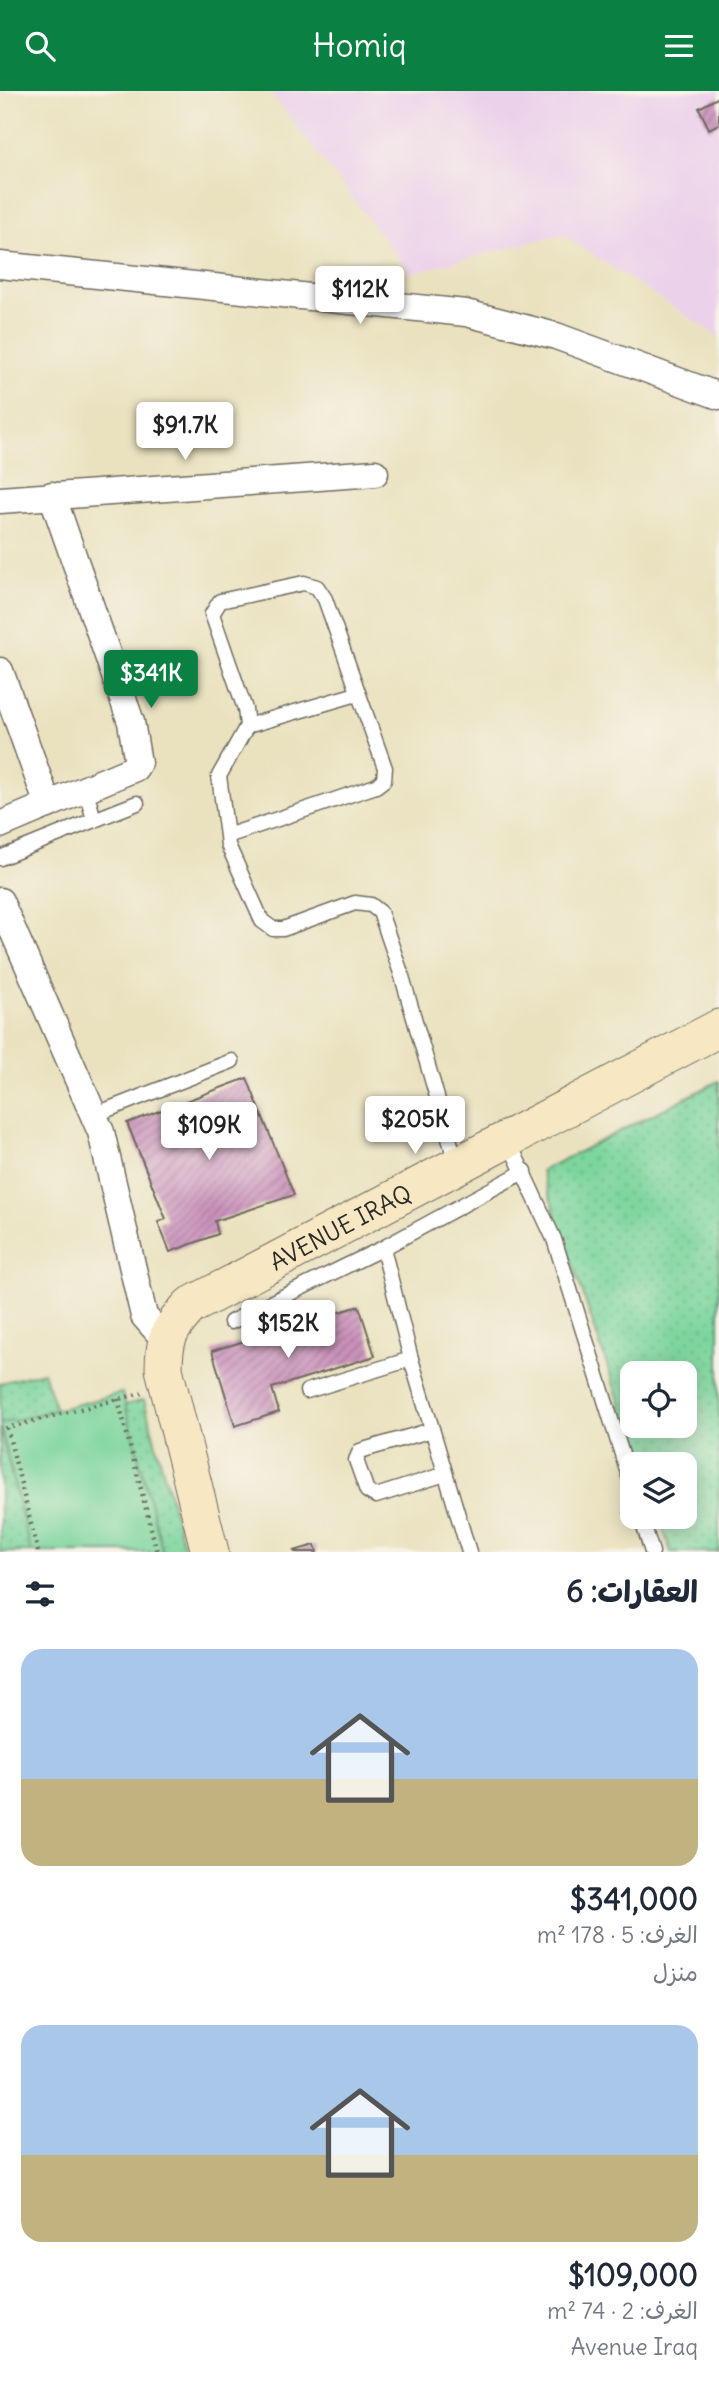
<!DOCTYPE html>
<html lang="ar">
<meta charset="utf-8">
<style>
body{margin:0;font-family:Delius,"Playpen Sans Arabic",sans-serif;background:#f6f6f7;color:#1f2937;direction:rtl;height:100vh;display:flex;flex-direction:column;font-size:26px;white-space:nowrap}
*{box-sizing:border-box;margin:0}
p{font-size:23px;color:#747a83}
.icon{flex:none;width:38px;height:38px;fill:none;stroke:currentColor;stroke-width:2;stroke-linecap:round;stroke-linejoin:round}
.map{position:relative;height:1461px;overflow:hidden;direction:ltr}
.sheet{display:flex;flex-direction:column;background:#fff;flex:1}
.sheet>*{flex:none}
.controls{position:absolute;left:620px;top:1270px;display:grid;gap:14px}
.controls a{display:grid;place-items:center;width:77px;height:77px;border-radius:14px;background:#fff;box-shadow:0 4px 18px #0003;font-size:35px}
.price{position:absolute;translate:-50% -60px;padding:0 16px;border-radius:7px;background:#fff;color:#222;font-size:23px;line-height:46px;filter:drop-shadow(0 2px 4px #0008)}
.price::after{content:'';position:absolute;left:50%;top:42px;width:21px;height:16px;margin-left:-10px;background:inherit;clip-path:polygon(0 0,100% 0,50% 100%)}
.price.current{background:#0b8043;color:#fff}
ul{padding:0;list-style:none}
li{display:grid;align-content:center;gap:14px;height:371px;padding:0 21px}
li span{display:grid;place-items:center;height:217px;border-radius:21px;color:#555}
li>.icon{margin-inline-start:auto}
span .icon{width:126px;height:126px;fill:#fffc;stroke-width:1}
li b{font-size:30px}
h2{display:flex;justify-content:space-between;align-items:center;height:84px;padding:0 21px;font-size:30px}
header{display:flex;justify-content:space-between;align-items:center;height:91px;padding:0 21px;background:#0b8043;color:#fff;font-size:32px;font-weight:600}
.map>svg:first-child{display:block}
.built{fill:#ecd1ea}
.grass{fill:url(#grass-dots);stroke:#538064;stroke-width:2;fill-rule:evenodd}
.garden{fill:#7bd59c;stroke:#538064;stroke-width:2}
.building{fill:url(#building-hatch)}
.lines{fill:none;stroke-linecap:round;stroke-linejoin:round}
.lane-casing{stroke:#6e6b5f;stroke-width:17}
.street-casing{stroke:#6e6b5f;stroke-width:29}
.secondary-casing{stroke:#6e6b5f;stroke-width:39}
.path{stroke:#6e6b5f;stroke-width:4.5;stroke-dasharray:2 5;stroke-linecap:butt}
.lane{stroke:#fff;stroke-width:14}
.street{stroke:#fff;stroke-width:26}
.secondary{stroke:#f7e8c3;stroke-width:37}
.labels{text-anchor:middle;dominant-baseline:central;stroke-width:5;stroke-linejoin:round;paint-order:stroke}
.street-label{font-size:24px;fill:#2b2b2b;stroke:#f7f3e8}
</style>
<header><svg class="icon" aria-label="menu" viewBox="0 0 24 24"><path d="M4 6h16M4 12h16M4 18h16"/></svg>Homiq<svg class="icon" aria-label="search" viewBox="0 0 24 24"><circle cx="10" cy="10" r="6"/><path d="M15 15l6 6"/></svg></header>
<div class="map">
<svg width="719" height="1461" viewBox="0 0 719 1461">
<defs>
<pattern id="grass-dots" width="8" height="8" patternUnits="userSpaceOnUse" patternTransform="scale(1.75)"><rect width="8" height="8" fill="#7bd59c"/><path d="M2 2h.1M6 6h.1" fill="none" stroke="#6ab787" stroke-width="1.8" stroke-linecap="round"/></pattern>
<pattern id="building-hatch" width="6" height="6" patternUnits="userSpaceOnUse" patternTransform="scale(1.75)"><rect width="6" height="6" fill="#ca91bb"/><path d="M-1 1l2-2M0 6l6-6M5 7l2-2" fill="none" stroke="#a47798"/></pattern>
</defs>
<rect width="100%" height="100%" fill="#f7f3e8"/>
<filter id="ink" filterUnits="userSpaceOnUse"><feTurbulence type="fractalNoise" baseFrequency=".0143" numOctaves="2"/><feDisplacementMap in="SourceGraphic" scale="14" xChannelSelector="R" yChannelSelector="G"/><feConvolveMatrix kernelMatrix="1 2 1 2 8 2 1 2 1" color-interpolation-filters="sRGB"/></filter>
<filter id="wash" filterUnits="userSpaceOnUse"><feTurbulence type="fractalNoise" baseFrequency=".00686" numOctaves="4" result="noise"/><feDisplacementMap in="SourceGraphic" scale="28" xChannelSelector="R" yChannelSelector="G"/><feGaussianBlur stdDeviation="1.57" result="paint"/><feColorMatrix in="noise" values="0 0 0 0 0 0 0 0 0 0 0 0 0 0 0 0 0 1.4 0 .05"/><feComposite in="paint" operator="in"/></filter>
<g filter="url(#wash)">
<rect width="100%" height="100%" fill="#eae2bf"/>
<path class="built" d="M269,0H719V246L561,143L411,182Z"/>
<g class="grass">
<path d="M719,990V1461H671L659,1426H684V1374H641L541,1080ZM632,1283H684V1335H632Z"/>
<path d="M43,1281L56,1319L0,1333V1292Z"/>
<path d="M144,1309L185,1461H163L125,1314Z"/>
<path d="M0,1337L31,1461H0Z"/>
</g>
<path class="garden" d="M122,1302L163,1461H31L0,1333Z"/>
<g id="blocks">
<g class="building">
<path d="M719,6V33L709,38L699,17Z"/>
<path d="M247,987L294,1104L215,1130L218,1143L170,1161L158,1131L166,1128L127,1032Z"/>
<path d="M359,1215L375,1265L272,1297L279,1321L235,1335L212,1260Z"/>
<path d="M315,1454L317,1461H295L294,1460Z"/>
</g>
</g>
</g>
<g filter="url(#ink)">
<use href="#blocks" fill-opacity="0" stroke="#6e6b5f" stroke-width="2"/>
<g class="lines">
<g class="lane-casing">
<g id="lane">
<path d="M247,635L357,603"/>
<path d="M94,729L137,712"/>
<path d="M227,745L376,695L384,689L385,677L325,508L317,496L304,492L220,510L212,523L245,618L247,635L219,685L227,745L228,754L262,830L273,838H283L355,812L371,814L380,821L401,882L457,1075"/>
<path d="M0,767L94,729L86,699"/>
<path d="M94,1024L232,970"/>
<path d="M508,1049L554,1148L632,1395"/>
<path d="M383,1157L411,1268L469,1461"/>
<path d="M231,1231L383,1157L525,1080"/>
<path d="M307,1300L411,1268"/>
<path d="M432,1339L360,1360L356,1369L367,1400L376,1405L445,1383"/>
<path d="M641,1426L652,1461"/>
</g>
</g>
<g class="street-casing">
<g id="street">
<path d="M0,174L466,222L556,245L719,305"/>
<path d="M0,409L375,382"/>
<path d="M0,580L48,714"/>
<path d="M0,734L135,677L138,672L131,631L52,404"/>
<path d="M0,810L101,1041L144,1225L165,1249"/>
</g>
</g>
<g class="secondary-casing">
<g id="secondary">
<path id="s1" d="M210,1461L164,1278C164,1247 169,1238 190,1215L719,937"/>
</g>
</g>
<g class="path">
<path d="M118,1308L157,1461"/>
<path d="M38,1461L7,1337L142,1302"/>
</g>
<use href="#lane" class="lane"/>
<use href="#street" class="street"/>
<use href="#secondary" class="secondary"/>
</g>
</g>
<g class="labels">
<g class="street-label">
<text stroke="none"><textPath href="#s1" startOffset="429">AVENUE IRAQ</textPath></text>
</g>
</g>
</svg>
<div class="controls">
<a><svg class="icon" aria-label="locate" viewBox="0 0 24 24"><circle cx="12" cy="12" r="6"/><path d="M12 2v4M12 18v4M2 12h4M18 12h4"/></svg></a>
<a><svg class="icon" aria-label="layers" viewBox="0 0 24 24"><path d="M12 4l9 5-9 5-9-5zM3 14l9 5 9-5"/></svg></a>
</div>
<b class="price" style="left:360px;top:235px">$112K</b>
<b class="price" style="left:185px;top:371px">$91.7K</b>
<b class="price current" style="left:151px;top:619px">$341K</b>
<b class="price" style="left:415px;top:1065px">$205K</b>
<b class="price" style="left:209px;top:1071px">$109K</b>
<b class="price" style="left:288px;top:1269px">$152K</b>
</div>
<section class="sheet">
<h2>العقارات: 6<svg class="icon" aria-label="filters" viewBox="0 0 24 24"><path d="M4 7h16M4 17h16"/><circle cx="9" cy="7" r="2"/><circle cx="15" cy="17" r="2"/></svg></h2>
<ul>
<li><span style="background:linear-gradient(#a9c7e8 60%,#c2b280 0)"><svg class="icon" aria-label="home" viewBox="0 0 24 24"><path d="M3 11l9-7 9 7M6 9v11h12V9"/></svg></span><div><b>$341,000</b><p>الغرف: 5 · 178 m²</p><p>منزل</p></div></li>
<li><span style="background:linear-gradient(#a9c7e8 60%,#c2b280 0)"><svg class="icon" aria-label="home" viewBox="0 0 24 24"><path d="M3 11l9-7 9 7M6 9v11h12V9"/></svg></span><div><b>$109,000</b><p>الغرف: 2 · 74 m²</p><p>Avenue Iraq</p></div></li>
</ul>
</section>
